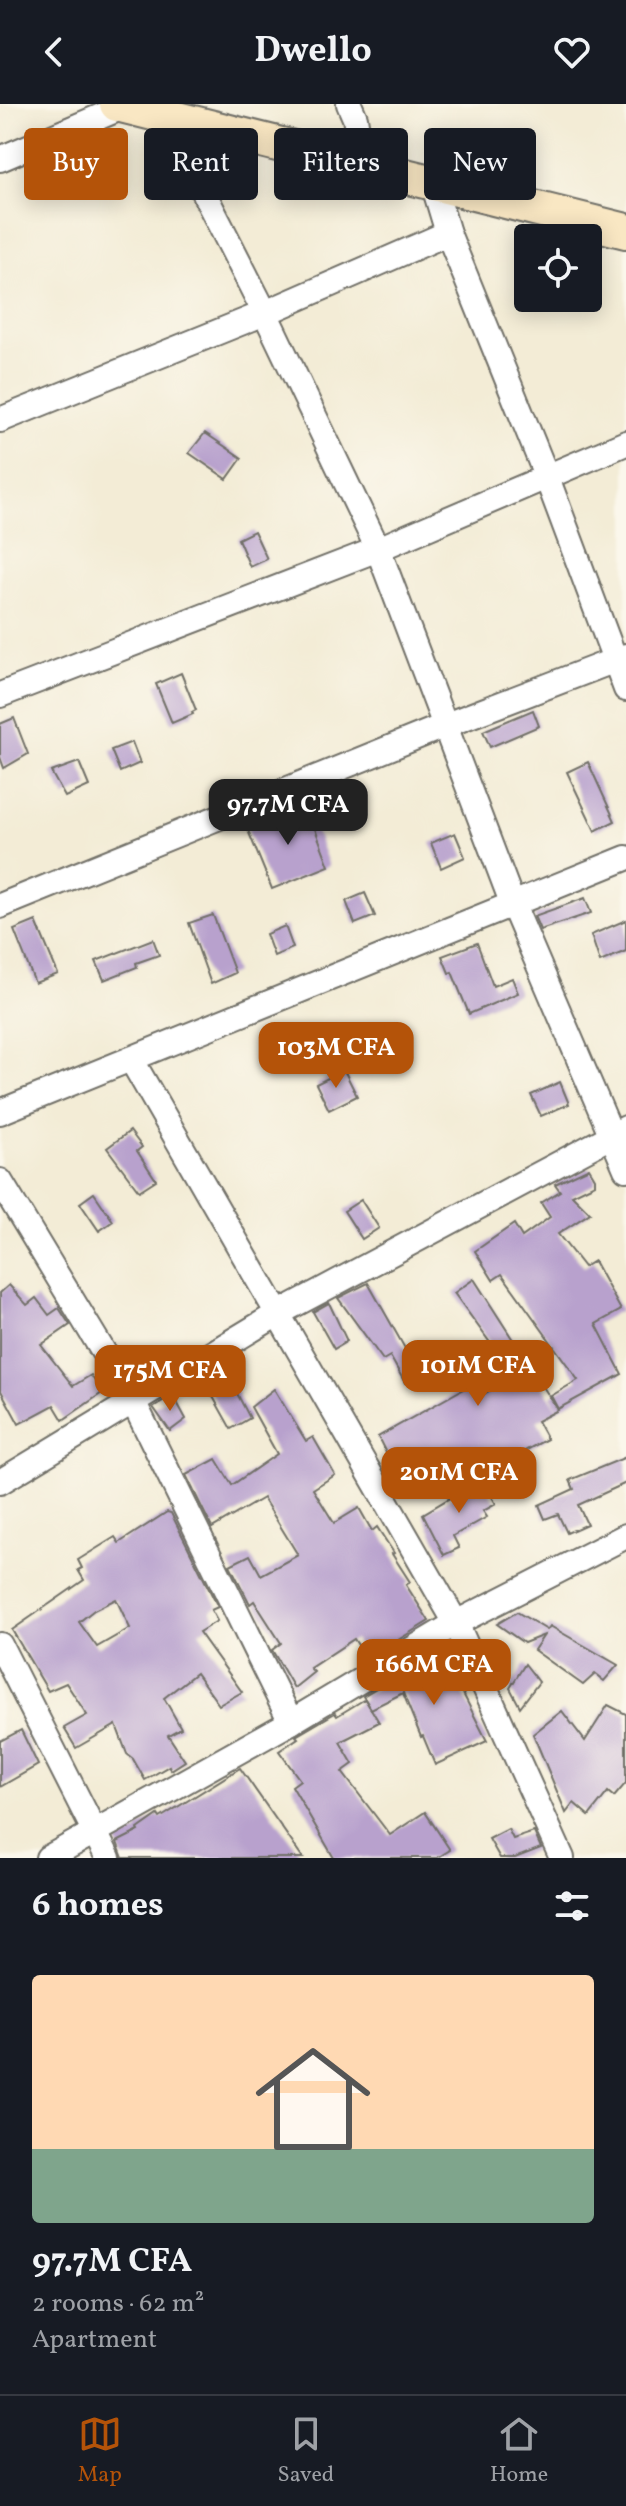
<!DOCTYPE html>
<meta charset="utf-8">
<style>
body{margin:0;font-family:Vollkorn,serif;background:#20242c;color:#f1f3f6;height:100vh;display:flex;flex-direction:column;font-size:30px;white-space:nowrap}
*{box-sizing:border-box;margin:0}
p{font-size:26px;color:#9ea1a6}
.icon{flex:none;width:44px;height:44px;fill:none;stroke:currentColor;stroke-width:2;stroke-linecap:round;stroke-linejoin:round}
.map{position:relative;height:1754px;overflow:hidden}
.drawer{display:flex;flex-direction:column;background:#171b24;flex:1}
.drawer>*{flex:none}
.guide{position:absolute;left:24px;top:24px;width:578px;height:72px;display:flex;gap:16px}
.controls{position:absolute;left:514px;top:120px;display:grid;gap:16px}
.controls a{display:grid;place-items:center;width:88px;height:88px;border-radius:8px;background:#171b24;box-shadow:0 4px 20px #0003;font-size:40px}
.price{position:absolute;translate:-50% -68px;padding:0 18px;border-radius:16px;background:#b45309;color:#fff;font-size:26px;line-height:52px;filter:drop-shadow(0 2px 4px #0008)}
.price::after{content:'';position:absolute;left:50%;top:48px;width:24px;height:18px;margin-left:-12px;background:inherit;clip-path:polygon(0 0,100% 0,50% 100%)}
.price.selected{background:#222;color:#fff}
ul{padding:0;list-style:none}
li{display:grid;align-content:center;gap:16px;height:424px;padding:0 32px}
li span{display:grid;place-items:center;height:248px;border-radius:8px;color:#555}
li>.icon{margin-inline-start:auto}
span .icon{width:144px;height:144px;fill:#fffc;stroke-width:1}
li b{font-size:34px}
h2{display:flex;justify-content:space-between;align-items:center;height:96px;padding:0 32px;font-size:34px}
.tag{padding:0 28px;border-radius:8px;background:#171b24;box-shadow:0 4px 20px #0003;font-size:28px;line-height:72px}
.tag.selected{background:#b45309;color:#fff}
header{display:flex;justify-content:space-between;align-items:center;height:104px;padding:0 32px;background:#171b24;font-size:36px;font-weight:700}
.tab-bar{display:flex;justify-content:space-around;align-items:center;height:112px;border-top:2px solid #363941;background:#171b24;font-size:22px;color:#9ea1a6}
.tab-bar a{display:grid;justify-items:center;gap:4px}
.tab-bar .selected{color:#b45309}
.map>svg:first-child{display:block}
.building{fill:#b8a1cd;fill-rule:evenodd}
.lines{fill:none;stroke-linecap:round;stroke-linejoin:round}
.minor-casing{stroke:#716f67;stroke-width:28}
.secondary-casing{stroke:#716f67;stroke-width:38}
.minor{stroke:#fff;stroke-width:24}
.secondary{stroke:#f9e7c3;stroke-width:34}
</style>
<header><svg class="icon" aria-label="back" viewBox="0 0 24 24"><path d="M15 5l-7 7 7 7"/></svg>Dwello<svg class="icon" aria-label="heart" viewBox="0 0 24 24"><path d="M12 20l-8-8c-3-5 5-10 8-4 3-6 11-1 8 4z"/></svg></header>
<div class="map">
<svg width="626" height="1754" viewBox="0 0 626 1754">
<rect width="100%" height="100%" fill="#fbf7ec"/>
<filter id="ink" filterUnits="userSpaceOnUse"><feTurbulence type="fractalNoise" baseFrequency=".0125" numOctaves="2"/><feDisplacementMap in="SourceGraphic" scale="16" xChannelSelector="R" yChannelSelector="G"/><feConvolveMatrix kernelMatrix="1 2 1 2 8 2 1 2 1" color-interpolation-filters="sRGB"/></filter>
<filter id="wash" filterUnits="userSpaceOnUse"><feTurbulence type="fractalNoise" baseFrequency=".006" numOctaves="4" result="noise"/><feDisplacementMap in="SourceGraphic" scale="32" xChannelSelector="R" yChannelSelector="G"/><feGaussianBlur stdDeviation="1.8" result="paint"/><feColorMatrix in="noise" values="0 0 0 0 0 0 0 0 0 0 0 0 0 0 0 0 0 1.4 0 .05"/><feComposite in="paint" operator="in"/></filter>
<g filter="url(#wash)">
<rect width="100%" height="100%" fill="#f3ecd6"/>
<g id="blocks">
<g class="building">
<path d="M205,329L242,354L227,375L189,349Z"/>
<path d="M254,427L267,455L250,463L238,435Z"/>
<path d="M181,569L196,606L192,608L193,610L172,619L156,580Z"/>
<path d="M533,606L539,622L490,643L483,627Z"/>
<path d="M14,614L28,650L4,664L0,653V620Z"/>
<path d="M132,638L140,659L120,668L111,646Z"/>
<path d="M79,658L89,682L65,693L51,668Z"/>
<path d="M588,658L615,717L595,727L567,668Z"/>
<path d="M306,701L329,762L272,785L247,724Z"/>
<path d="M455,729L465,753L441,764L431,739Z"/>
<path d="M365,789L375,812L355,820L346,797Z"/>
<path d="M585,794L591,809L540,826L534,812Z"/>
<path d="M213,811L235,869L211,880L189,819Z"/>
<path d="M626,816V847L600,858L591,831Z"/>
<path d="M36,817L58,870L35,879L14,826Z"/>
<path d="M285,822L293,844L274,852L266,830Z"/>
<path d="M153,835L159,851L136,859L137,863L104,876L96,857Z"/>
<path d="M477,839L493,882L512,874L518,889L469,910L452,868L449,869L442,852Z"/>
<path d="M344,966L357,992L329,1006L316,980Z"/>
<path d="M560,978L569,1000L541,1012L531,991Z"/>
<path d="M130,1027L142,1043L137,1047L156,1076L139,1087L107,1044Z"/>
<path d="M589,1064L595,1074V1080L572,1091L590,1109L558,1130L584,1163L594,1157L621,1206L596,1220L622,1270L558,1305L551,1292L578,1276L502,1170L493,1176L475,1147L514,1120L522,1133L550,1113L541,1099L560,1087L555,1080Z"/>
<path d="M94,1089L113,1117L99,1127L80,1099Z"/>
<path d="M361,1096L379,1124L362,1135L344,1107Z"/>
<path d="M474,1175L558,1306L537,1317L547,1335L508,1356L507,1352L472,1372L457,1346L421,1367L410,1350L392,1361L378,1333L472,1280L480,1292L515,1273L454,1189Z"/>
<path d="M368,1179L420,1271L405,1279L390,1252L383,1256L338,1194Z"/>
<path d="M9,1181L27,1201L36,1194L49,1211L59,1204L70,1221L41,1241L73,1282L91,1271L102,1289L63,1316L54,1301L19,1320L0,1285V1189Z"/>
<path d="M329,1199L347,1237L334,1245L313,1208Z"/>
<path d="M222,1261L250,1314L231,1325L202,1273Z"/>
<path d="M274,1285L306,1337L313,1333L335,1371L313,1385L334,1419L359,1404L372,1427L377,1423L394,1449L392,1450L410,1478L406,1481L429,1517L367,1555L354,1535L310,1564L314,1568L294,1584L272,1546L281,1539L254,1497L250,1500L230,1461L250,1451L261,1471L298,1451L263,1394L212,1424L186,1371L216,1355L232,1381L277,1350L251,1303Z"/>
<path d="M173,1291L186,1315L170,1327L153,1303Z"/>
<path d="M626,1353V1379L578,1401L587,1420L567,1429L558,1410L545,1415L539,1401L574,1385L570,1376Z"/>
<path d="M482,1375L496,1400L483,1407L487,1413L453,1432L459,1444L444,1451L423,1410Z"/>
<path d="M167,1408L171,1409L218,1503L211,1506L217,1517L199,1528L242,1588L219,1601L196,1569L164,1594L181,1624L168,1631L185,1657L171,1666L169,1662L145,1676L133,1655L127,1650L116,1621L76,1644L64,1624L87,1611L66,1579L48,1587L12,1526L84,1476L78,1466L82,1464L78,1456L115,1433L119,1439ZM116,1495L130,1524L97,1543L79,1518L94,1506Z"/>
<path d="M517,1508L547,1526L550,1522L618,1561L604,1577L595,1570L583,1581L534,1546L544,1531L524,1539L497,1520Z"/>
<path d="M441,1546L487,1637L435,1661L423,1632L421,1633L403,1589L371,1605L363,1592Z"/>
<path d="M525,1560L539,1578L520,1603L510,1584Z"/>
<path d="M365,1595L379,1618L340,1638L353,1660L342,1668L390,1731L425,1708L450,1746L437,1754H334L292,1682L300,1676L279,1647L298,1634L296,1632L335,1609L337,1612Z"/>
<path d="M608,1601L626,1610V1679L614,1693L608,1688L589,1712L574,1699L566,1709L533,1630L562,1607L585,1637Z"/>
<path d="M21,1626L38,1661L0,1683V1637Z"/>
<path d="M240,1664L303,1754H123L117,1738L139,1727L138,1725L158,1711L160,1714Z"/>
<path d="M508,1725L513,1735L534,1728L541,1744L515,1754H500L489,1735Z"/>
</g>
</g>
</g>
<g filter="url(#ink)">
<use href="#blocks" fill-opacity="0" stroke="#716f67" stroke-width="2"/>
<g class="lines">
<g class="minor-casing">
<g id="minor">
<path d="M349,0L355,14L359,39"/>
<path d="M165,13L265,209L378,445L513,801L626,1065"/>
<path d="M0,55L125,2"/>
<path d="M433,79L448,129L546,371L626,585"/>
<path d="M0,316L265,209L448,129"/>
<path d="M0,591L378,445L626,339"/>
<path d="M0,802L446,621L626,552"/>
<path d="M131,955L456,1519L562,1754"/>
<path d="M0,1008L626,754"/>
<path d="M0,1077L132,1295L291,1618"/>
<path d="M0,1378L279,1209L626,1024"/>
<path d="M0,1541L108,1754"/>
<path d="M48,1754L291,1618L456,1519L626,1432"/>
</g>
</g>
<g class="secondary-casing">
<path id="secondary" d="M117,0L626,127"/>
</g>
<use href="#minor" class="minor"/>
<use href="#secondary" class="secondary"/>
</g>
</g>
</svg>
<div class="controls">
<a><svg class="icon" aria-label="locate" viewBox="0 0 24 24"><circle cx="12" cy="12" r="6"/><path d="M12 2v4M12 18v4M2 12h4M18 12h4"/></svg></a>
</div>
<b class="price selected" style="left:288px;top:743px">97.7M CFA</b>
<b class="price" style="left:336px;top:986px">103M CFA</b>
<b class="price" style="left:478px;top:1304px">101M CFA</b>
<b class="price" style="left:170px;top:1309px">175M CFA</b>
<b class="price" style="left:459px;top:1411px">201M CFA</b>
<b class="price" style="left:434px;top:1603px">166M CFA</b>
<div class="guide">
<a class="tag selected">Buy</a>
<a class="tag">Rent</a>
<a class="tag">Filters</a>
<a class="tag">New</a>
</div>
</div>
<section class="drawer">
<h2>6 homes<svg class="icon" aria-label="filters" viewBox="0 0 24 24"><path d="M4 7h16M4 17h16"/><circle cx="9" cy="7" r="2"/><circle cx="15" cy="17" r="2"/></svg></h2>
<ul>
<li><span style="background:linear-gradient(#ffd9b3 70%,#7fa58c 0)"><svg class="icon" aria-label="home" viewBox="0 0 24 24"><path d="M3 11l9-7 9 7M6 9v11h12V9"/></svg></span><div><b>97.7M CFA</b><p>2 rooms · 62 m²</p><p>Apartment</p></div></li>
</ul>
</section>
<nav class="tab-bar">
<a class="selected"><svg class="icon" aria-label="map" viewBox="0 0 24 24"><path d="M3 6l6-2 6 2 6-2v14l-6 2-6-2-6 2zM9 4v14M15 6v14"/></svg>Map</a>
<a><svg class="icon" aria-label="saved" viewBox="0 0 24 24"><path d="M7 4h10v16l-5-4-5 4z"/></svg>Saved</a>
<a><svg class="icon" aria-label="home" viewBox="0 0 24 24"><path d="M3 11l9-7 9 7M6 9v11h12V9"/></svg>Home</a>
</nav>
